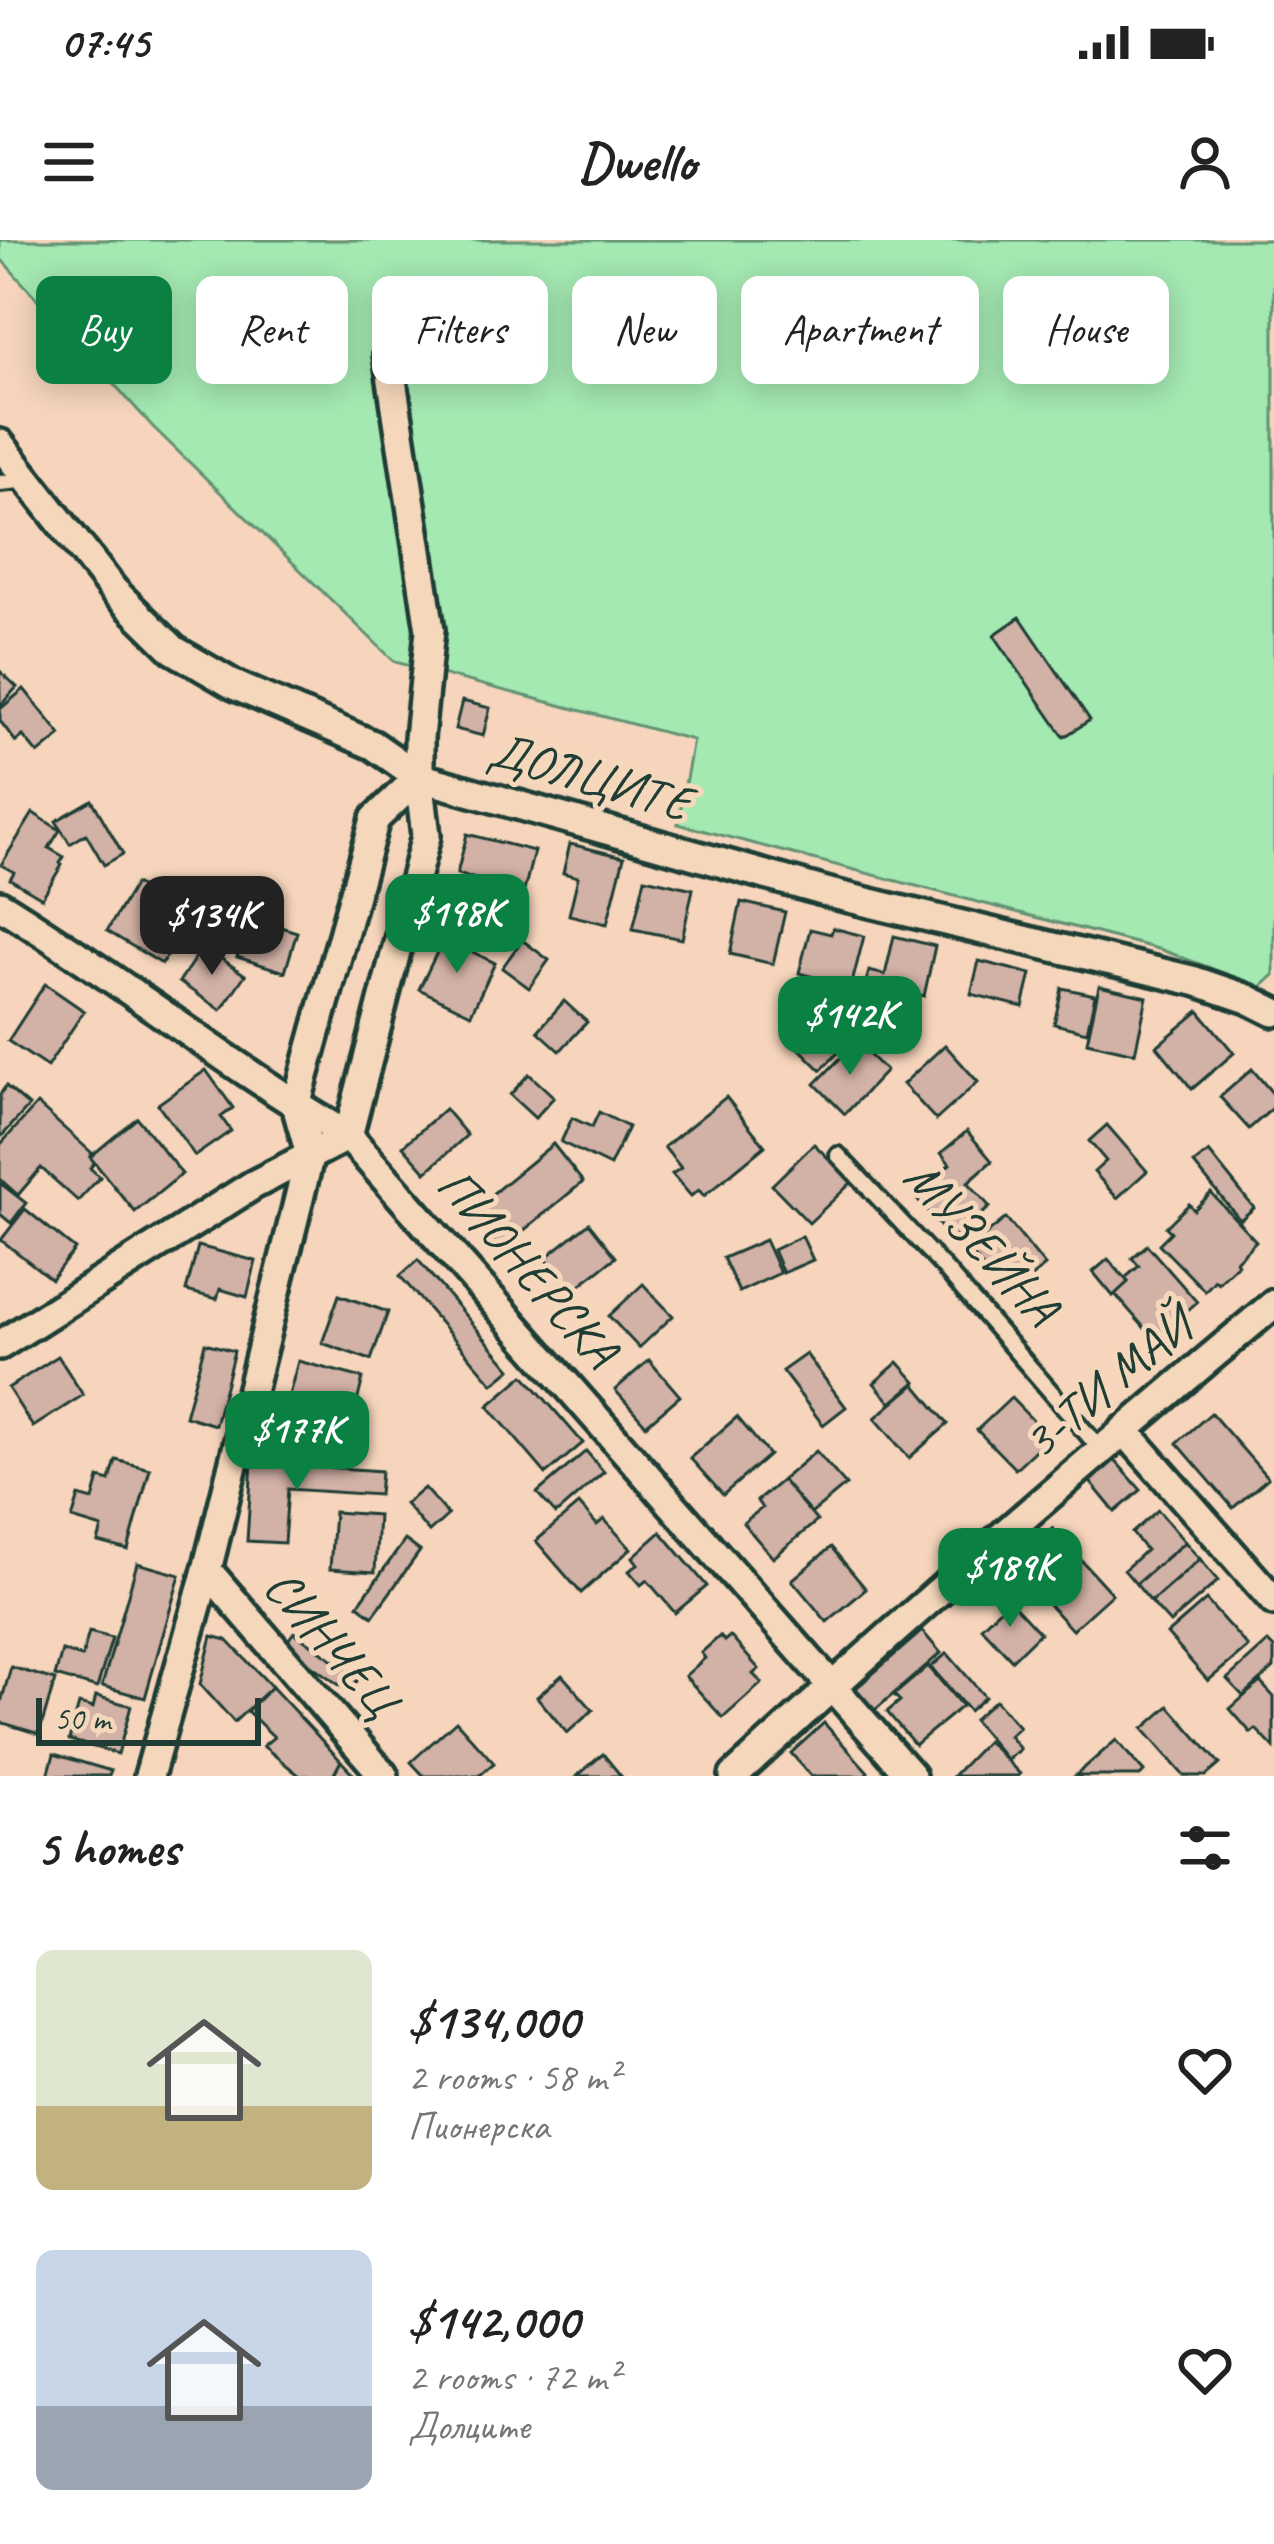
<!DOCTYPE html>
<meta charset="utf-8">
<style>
body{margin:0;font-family:Caveat,sans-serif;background:#f6f6f6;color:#222;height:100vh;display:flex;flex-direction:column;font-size:45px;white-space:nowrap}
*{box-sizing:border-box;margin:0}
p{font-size:39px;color:#767676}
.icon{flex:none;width:66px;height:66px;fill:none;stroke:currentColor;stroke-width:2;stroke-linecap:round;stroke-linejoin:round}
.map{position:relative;height:1536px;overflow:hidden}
.panel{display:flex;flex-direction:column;background:#fff;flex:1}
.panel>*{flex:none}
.hud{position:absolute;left:36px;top:36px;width:1203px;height:108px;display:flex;gap:24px}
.scale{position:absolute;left:36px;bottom:30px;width:225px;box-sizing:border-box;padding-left:12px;border:6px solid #1f3d34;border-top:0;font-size:33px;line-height:42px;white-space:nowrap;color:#1f3d34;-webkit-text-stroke:9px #f5d8bb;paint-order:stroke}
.price{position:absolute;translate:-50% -102px;padding:0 27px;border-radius:24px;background:#0b8043;color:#fff;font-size:39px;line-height:78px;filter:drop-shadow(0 3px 6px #0008)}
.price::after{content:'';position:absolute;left:50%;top:72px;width:36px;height:27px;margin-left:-18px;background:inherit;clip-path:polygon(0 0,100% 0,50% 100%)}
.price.current{background:#222;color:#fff}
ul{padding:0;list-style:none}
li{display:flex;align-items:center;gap:36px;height:300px;padding:0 36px}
li span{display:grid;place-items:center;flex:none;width:336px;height:240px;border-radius:18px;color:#555}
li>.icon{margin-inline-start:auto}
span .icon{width:144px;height:144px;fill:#fffc;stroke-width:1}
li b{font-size:51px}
h2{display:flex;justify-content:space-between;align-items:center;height:144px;padding:0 36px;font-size:51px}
.chip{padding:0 42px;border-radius:18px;background:#fff;box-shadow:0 6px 30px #0003;font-size:42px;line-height:108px}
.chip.current{background:#0b8043;color:#fff}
.status{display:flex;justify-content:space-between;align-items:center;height:84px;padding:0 60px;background:#fff;direction:ltr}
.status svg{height:33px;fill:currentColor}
header{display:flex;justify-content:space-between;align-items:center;height:156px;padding:0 36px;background:#fff;font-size:54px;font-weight:700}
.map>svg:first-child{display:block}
.green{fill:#a4e8b2;stroke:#629273;stroke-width:3}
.building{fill:#d2b1a6;stroke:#1f3d34;stroke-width:3}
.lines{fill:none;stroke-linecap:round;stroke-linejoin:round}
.lane-casing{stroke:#1f3d34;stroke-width:22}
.street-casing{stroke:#1f3d34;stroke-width:36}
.lane{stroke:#f5d8bb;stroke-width:14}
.street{stroke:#f5d8bb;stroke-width:27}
.labels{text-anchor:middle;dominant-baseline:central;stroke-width:10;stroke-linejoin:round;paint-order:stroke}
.street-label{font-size:51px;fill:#1f3d34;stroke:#f5d8bb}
</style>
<div class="status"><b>07:45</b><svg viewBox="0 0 49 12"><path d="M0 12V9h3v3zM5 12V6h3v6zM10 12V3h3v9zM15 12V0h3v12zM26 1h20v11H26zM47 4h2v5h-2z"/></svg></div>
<header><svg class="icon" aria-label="menu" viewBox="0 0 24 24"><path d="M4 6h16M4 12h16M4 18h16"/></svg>Dwello<svg class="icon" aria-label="person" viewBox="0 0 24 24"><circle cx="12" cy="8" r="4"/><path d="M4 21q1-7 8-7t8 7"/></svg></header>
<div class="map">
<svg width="1274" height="1536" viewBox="0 0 1274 1536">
<rect width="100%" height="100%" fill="#f6d5bc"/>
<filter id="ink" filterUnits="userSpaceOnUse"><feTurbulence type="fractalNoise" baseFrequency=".00833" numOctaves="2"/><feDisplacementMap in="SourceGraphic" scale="24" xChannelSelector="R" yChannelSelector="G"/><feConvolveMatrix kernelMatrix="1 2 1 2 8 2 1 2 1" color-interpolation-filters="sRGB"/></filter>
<g filter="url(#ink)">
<path class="green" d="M0,0H1274V735L1261,747L1162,710L678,584L693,500L395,422L153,187L0,18Z"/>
<g class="building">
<path d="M1020,377L1090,480L1064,497L994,395Z"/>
<path d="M0,431L17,447L0,466Z"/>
<path d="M24,449L61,495L38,514L23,496L16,502L0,481V469Z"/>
<path d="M462,461L490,468L483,496L455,489Z"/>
<path d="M92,560L123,614L104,625L86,594L70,604L56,581Z"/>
<path d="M33,573L60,590L49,608L64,617L60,623L62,625L42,658L10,639L14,632L1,625Z"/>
<path d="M467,594L534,611L521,663L481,653L484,641L457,634Z"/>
<path d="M570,604L624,617L607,684L569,675L578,637L563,633Z"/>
<path d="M645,638L693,649L682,699L633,689Z"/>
<path d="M135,644L160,659L156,666L185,683L162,724L107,691Z"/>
<path d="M741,662L785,672L773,724L730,714Z"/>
<path d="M462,664L504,684L494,705L453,685Z"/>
<path d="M248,677L297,692L285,732L237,717Z"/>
<path d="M833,688L864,696L851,747L799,733L810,689L831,694Z"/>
<path d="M894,696L935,706L924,756L913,754L907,776L860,765L869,731L885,735Z"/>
<path d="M444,698L495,723L471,774L419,749Z"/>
<path d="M522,700L549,720L529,748L502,728Z"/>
<path d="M203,706L245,735L221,770L179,742Z"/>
<path d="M979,721L1031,734L1023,767L971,754Z"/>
<path d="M45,744L84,771L47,827L8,801Z"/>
<path d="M1099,746L1147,757L1135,813L1087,802Z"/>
<path d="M1062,748L1095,755L1087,792L1054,784Z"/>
<path d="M835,752L867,783L821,830L789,798Z"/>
<path d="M564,761L587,782L560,811L538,791Z"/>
<path d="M1199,771L1234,813L1192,849L1157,806Z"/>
<path d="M856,802L886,831L845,874L815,844Z"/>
<path d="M945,805L978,842L936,880L903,844Z"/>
<path d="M1252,829L1274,855V867L1249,889L1220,857Z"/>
<path d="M206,830L233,868L221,877L231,891L195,916L158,864Z"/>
<path d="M529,834L554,857L535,878L510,855Z"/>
<path d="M6,846L29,866L2,896L0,894V854Z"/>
<path d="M726,857L765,906L704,956L699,950L691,956L672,934L681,928L664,907Z"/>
<path d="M37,864L92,913L90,917L95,922L90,928L100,937L78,961L41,928L18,955L0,939V905Z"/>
<path d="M445,869L467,895L426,932L403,906Z"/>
<path d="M599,872L628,887L610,926L561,902L572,878L592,887Z"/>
<path d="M137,878L182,934L135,972L90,917Z"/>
<path d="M1107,885L1147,931L1117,958L1094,932L1106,921L1089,901Z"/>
<path d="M967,891L992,921L968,942L990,967L952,1000L913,955L950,924L941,913Z"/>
<path d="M553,904L583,942L500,1010L469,973Z"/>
<path d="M814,904L852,942L809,983L772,945Z"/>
<path d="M1209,912L1254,968L1240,980L1194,924Z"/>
<path d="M0,943L26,963L11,983L0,974Z"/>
<path d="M1211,953L1256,1001L1236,1021L1238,1024L1218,1043L1215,1040L1205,1051L1159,1004L1171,992L1166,987L1189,964L1194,970Z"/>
<path d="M25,969L75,1009L51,1039L1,1000Z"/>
<path d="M1006,978L1045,1026L1007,1057L968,1009Z"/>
<path d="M589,983L616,1017L571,1052L545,1018Z"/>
<path d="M802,996L813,1020L783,1033L773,1010Z"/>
<path d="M765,1000L780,1033L739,1052L723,1018Z"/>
<path d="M1147,1005L1197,1062L1154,1099L1115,1054L1128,1042L1125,1038L1139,1026L1132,1018Z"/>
<path d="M198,1006L256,1021L247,1057L220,1049L217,1059L186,1051Z"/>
<path d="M1108,1019L1128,1042L1113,1056L1093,1032Z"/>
<path d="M418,1020L511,1129L493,1144L400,1036Z"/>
<path d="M643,1044L673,1076L639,1108L609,1076Z"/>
<path d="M339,1055L388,1072L371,1120L322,1103Z"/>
<path d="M205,1103L234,1111L215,1185L185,1176Z"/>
<path d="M806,1114L846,1167L823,1185L782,1131Z"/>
<path d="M58,1116L83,1155L33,1187L8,1148Z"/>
<path d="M649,1120L680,1156L646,1185L615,1150Z"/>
<path d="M298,1121L363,1138L348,1199L282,1182Z"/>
<path d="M898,1122L916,1142L891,1163L874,1143Z"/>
<path d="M524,1135L583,1203L546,1234L488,1166Z"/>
<path d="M915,1144L948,1184L909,1218L875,1178Z"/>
<path d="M1011,1158L1049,1197L1015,1229L977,1190Z"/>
<path d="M1211,1173L1268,1238L1233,1268L1177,1203Z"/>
<path d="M737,1177L769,1215L723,1255L690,1218Z"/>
<path d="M586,1211L604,1232L556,1274L537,1253Z"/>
<path d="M816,1211L846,1245L811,1274L782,1240Z"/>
<path d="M1112,1217L1141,1250L1115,1272L1087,1238Z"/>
<path d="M116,1220L150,1229L128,1310L98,1302L102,1288L72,1279L79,1256L93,1260L99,1238L110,1241Z"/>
<path d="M252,1222L381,1231L379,1255L288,1249L284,1303L247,1301Z"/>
<path d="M782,1240L817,1281L773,1318L743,1283L762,1268L757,1261Z"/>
<path d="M424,1248L448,1275L429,1292L405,1264Z"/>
<path d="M579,1264L597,1285L604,1279L631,1309L581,1353L536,1301Z"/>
<path d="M1158,1270L1185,1302L1136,1344L1124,1330L1146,1310L1132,1293Z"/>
<path d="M334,1272L378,1275L375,1332L330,1329Z"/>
<path d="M1052,1288L1112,1354L1072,1390L1012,1324Z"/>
<path d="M661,1292L707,1346L675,1373L647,1340L641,1345L629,1331L638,1324L633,1317Z"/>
<path d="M405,1300L420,1311L373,1376L358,1365Z"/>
<path d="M1185,1302L1200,1319L1151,1362L1136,1344Z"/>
<path d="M831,1307L866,1349L827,1382L792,1340Z"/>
<path d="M1200,1319L1218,1341L1170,1383L1151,1362Z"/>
<path d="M137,1323L180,1335L145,1458L102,1446Z"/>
<path d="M1009,1360L1040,1393L1012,1420L981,1387Z"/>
<path d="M1206,1360L1248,1407L1208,1441L1167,1394Z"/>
<path d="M922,1391L941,1413L874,1471L855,1449Z"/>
<path d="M89,1392L112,1398L97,1448L55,1436L62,1411L82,1417Z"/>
<path d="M294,1392L359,1438L349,1452L284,1406Z"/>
<path d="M212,1396L227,1400L272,1447L234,1482L200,1444Z"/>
<path d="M720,1396L724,1401L730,1396L759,1429L753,1434L762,1443L723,1478L685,1436L705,1418L701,1413Z"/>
<path d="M1268,1402L1274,1408V1428L1243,1456L1227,1439Z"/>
<path d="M947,1413L985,1457L969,1471L931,1427Z"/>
<path d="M928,1426L962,1466L915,1505L887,1472L900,1461L894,1455Z"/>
<path d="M11,1427L55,1440L39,1494L0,1482V1466Z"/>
<path d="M562,1435L593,1470L567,1493L537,1457Z"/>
<path d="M1260,1442L1274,1457V1508L1256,1489L1251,1493L1230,1469Z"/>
<path d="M272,1447L341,1521L333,1536H300L263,1506L274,1497L247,1471Z"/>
<path d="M96,1456L131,1466L118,1514L69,1500L79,1464L93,1468Z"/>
<path d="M995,1460L1019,1487L1009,1496L1020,1509L1007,1520L973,1480Z"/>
<path d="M1169,1466L1220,1524L1206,1536H1184L1143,1489Z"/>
<path d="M456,1481L494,1523L479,1536H424L411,1522Z"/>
<path d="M824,1483L868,1532L864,1536H811L791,1513Z"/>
<path d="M1116,1500L1144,1532L1140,1536H1075Z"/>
<path d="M987,1501L1020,1534L1018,1536H953Z"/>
<path d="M54,1514L111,1531L109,1536H48Z"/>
<path d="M603,1514L621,1536H577Z"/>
<path d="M341,1521L355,1536H333Z"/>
</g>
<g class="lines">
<g class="lane-casing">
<g id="lane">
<path d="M0,243L29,240"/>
<path d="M838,915L945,1029L1101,1210"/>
</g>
</g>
<g class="street-casing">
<g id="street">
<path d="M0,204L114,351L174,410L234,445L373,505L419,537L833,654L1195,741L1248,759L1274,772"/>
<path d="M0,665C119,738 228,826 348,896L911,1536"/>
<path d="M0,1105L253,945L348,896L426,596L419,537V498L430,390L388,114"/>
<path d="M1124,1190L1274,1361"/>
<path d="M207,1330L384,1536"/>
<path d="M149,1536L207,1330L310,914L296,865L375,579L419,537"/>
<path d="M734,1536C910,1374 1091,1217 1274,1064"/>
</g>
</g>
<use href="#lane" class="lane"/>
<use href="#street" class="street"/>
</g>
</g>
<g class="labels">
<g class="street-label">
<text transform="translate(590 536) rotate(16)">ДОЛЦИТЕ</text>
<text transform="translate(982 1002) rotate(48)">МУЗЕЙНА</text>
<text transform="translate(528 1027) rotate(49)">ПИОНЕРСКА</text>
<text transform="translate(1107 1143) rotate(-40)">3-ТИ МАЙ</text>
<text transform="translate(332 1402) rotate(49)">СИНЧЕЦ</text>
</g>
</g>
</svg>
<div class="scale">50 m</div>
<b class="price" style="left:457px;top:736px">$198K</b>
<b class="price current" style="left:212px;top:738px">$134K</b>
<b class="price" style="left:850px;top:838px">$142K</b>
<b class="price" style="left:297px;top:1253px">$177K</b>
<b class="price" style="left:1010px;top:1390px">$189K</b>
<div class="hud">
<a class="chip current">Buy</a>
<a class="chip">Rent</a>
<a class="chip">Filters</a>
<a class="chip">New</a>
<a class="chip">Apartment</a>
<a class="chip">House</a>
</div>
</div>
<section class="panel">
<h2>5 homes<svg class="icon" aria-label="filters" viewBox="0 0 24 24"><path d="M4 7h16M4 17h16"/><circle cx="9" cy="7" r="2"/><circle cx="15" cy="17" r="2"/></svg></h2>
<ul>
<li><span style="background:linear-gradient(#dfe7d0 65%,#c2b280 0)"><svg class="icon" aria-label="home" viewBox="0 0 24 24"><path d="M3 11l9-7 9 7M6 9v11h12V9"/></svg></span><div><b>$134,000</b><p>2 rooms · 58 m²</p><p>Пионерска</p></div><svg class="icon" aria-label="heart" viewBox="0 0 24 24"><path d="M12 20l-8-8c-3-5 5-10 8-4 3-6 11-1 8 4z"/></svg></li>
<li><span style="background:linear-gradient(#c9d6e8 65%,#9aa5b1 0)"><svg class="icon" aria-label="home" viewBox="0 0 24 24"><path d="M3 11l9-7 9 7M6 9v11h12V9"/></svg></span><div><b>$142,000</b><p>2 rooms · 72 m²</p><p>Долците</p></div><svg class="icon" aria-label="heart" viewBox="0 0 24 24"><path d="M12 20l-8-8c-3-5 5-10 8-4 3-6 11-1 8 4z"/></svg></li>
</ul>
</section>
